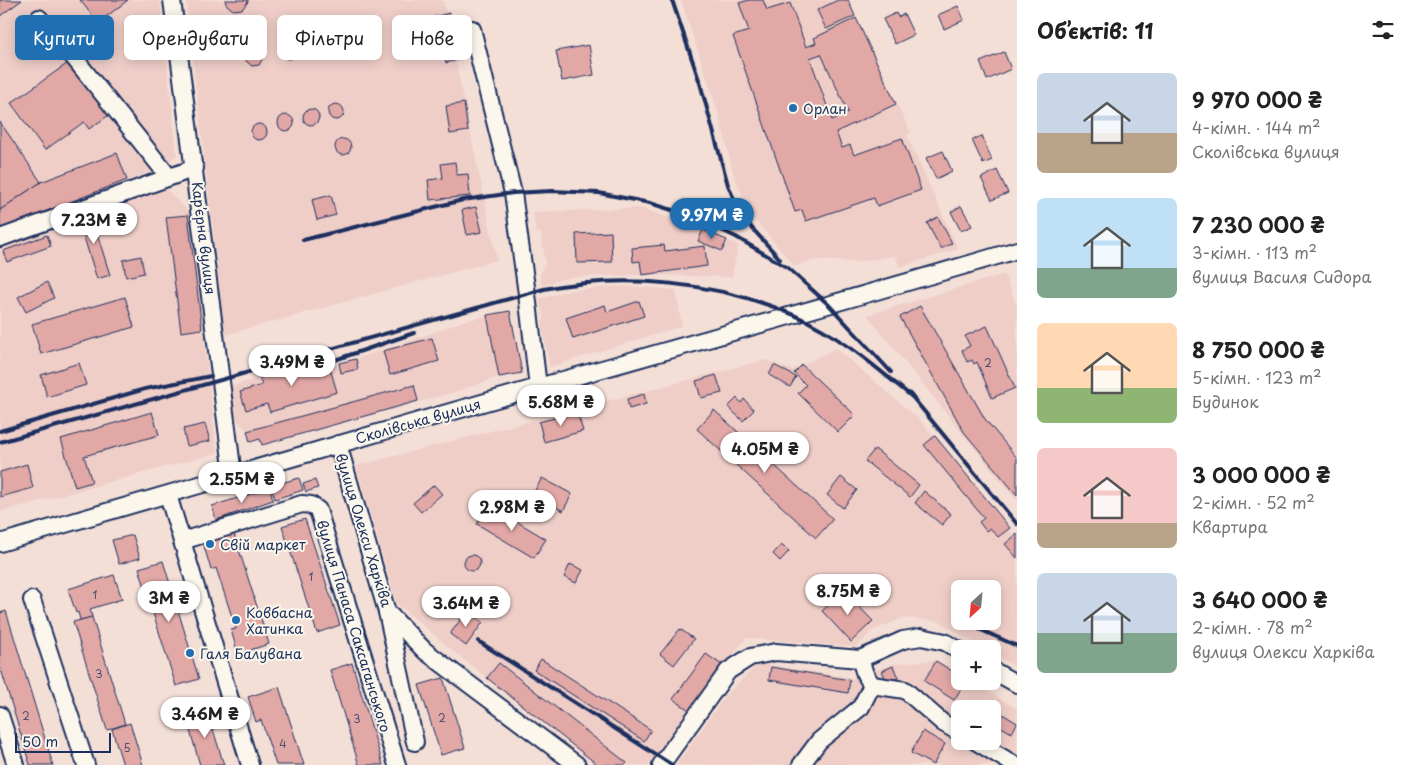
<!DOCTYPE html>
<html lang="uk">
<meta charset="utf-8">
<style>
body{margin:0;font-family:"Playpen Sans",sans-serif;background:#f6f6f6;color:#222;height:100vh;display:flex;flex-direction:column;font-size:19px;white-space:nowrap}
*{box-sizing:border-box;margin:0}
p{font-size:16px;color:#767676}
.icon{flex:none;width:28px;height:28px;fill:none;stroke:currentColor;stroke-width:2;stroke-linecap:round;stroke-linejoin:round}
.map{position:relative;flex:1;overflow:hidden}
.details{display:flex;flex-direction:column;background:#fff;width:400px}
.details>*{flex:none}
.banner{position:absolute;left:15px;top:15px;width:475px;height:45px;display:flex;gap:10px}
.needle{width:32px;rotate:206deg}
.fabs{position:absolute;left:951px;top:580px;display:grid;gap:10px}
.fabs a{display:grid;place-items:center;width:50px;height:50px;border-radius:8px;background:#fff;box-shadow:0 2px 12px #0003;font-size:25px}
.scale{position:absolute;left:15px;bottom:12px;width:96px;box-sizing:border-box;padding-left:5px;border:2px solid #1b2f5e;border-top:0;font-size:14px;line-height:18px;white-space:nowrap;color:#1b2f5e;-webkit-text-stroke:4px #fbf7ec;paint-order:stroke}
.price{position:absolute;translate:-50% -42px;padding:0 11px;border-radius:18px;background:#fff;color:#222;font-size:16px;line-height:32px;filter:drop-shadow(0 1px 2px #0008)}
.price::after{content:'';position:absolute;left:50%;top:30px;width:15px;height:11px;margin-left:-8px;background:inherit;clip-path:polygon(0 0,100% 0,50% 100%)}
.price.on{background:#1f6fb2;color:#fff}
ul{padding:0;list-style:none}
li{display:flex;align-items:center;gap:15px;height:125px;padding:0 20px}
li span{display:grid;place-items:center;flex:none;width:140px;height:100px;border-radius:8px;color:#555}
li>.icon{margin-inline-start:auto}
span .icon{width:60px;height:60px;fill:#fffc;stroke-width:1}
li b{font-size:21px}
h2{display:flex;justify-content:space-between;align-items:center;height:60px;padding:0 20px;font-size:21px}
.tag{padding:0 18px;border-radius:8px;background:#fff;box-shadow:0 2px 12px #0003;font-size:18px;line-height:45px}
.tag.on{background:#1f6fb2;color:#fff}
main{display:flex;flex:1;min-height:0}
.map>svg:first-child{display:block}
.built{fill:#efcec8;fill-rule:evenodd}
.building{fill:#e2a8a6;stroke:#1b2f5e;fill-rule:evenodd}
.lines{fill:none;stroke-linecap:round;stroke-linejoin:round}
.minor-casing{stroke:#1b2f5e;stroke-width:20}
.minor{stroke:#fbf7ec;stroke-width:16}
.rail{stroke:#1b2f5e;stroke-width:4}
.poi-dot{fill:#1f6fb2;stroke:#fbf7ec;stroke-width:2}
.labels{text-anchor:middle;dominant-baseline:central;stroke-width:4;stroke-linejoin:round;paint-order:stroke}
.number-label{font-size:11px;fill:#4d4d70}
.poi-label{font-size:14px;fill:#1b2f5e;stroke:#fbf7ec;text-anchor:start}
.street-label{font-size:14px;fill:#1b2f5e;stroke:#fbf7ec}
</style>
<main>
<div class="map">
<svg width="1017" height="765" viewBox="0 0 1017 765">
<rect width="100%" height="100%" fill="#f4dfd7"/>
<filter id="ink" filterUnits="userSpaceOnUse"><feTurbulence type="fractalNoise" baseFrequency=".02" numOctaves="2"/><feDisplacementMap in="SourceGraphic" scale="10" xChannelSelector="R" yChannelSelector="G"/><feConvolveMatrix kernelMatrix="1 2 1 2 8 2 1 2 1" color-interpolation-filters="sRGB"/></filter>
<g filter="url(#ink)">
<g class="built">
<path d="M0,0H160L177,155L155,170L0,231Z"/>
<path d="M186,0H443L497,260L225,335Z"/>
<path d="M681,0H848L911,133L907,135L958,249L900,267L895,256L855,262L814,260L795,266L753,218L734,176L719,115Z"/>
<path d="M166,189L190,213L217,453L0,512V245L138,193Z"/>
<path d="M641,208L703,230L738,245L732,277L642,275L570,277L542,285L540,275L545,261L541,233H536L533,212Z"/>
<path d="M1004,274L1017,306V501L867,315Z"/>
<path d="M624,286L676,290L682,326L550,367L542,327L544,317L539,299L572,290Z"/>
<path d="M510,311L522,373L499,377L452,393L262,445L260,439L250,442L247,431L235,418L231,386L327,358L331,367L432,333L463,321Z"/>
<path d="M836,348L921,421L1017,540V668L993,653L992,649H985L938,621L903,618L872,631L857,647L746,638L648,765H598L453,651L397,604L356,466L765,360L792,370ZM960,589H992V621H960Z"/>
<path d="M936,660L960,675V681H971L1017,709V765H676L726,695L759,663L853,678L893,664ZM960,709H992V741H960Z"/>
</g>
<g class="building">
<path d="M0,0H22L0,16Z"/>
<path d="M80,0H128L98,23Z"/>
<path d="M225,0H248V2L242,9L233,10L226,4Z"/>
<path d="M749,0H763L767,10L790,3L806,47L816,43L814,38L856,18L896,104L836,132L842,148L850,145L854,155L902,138L921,190L877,206L874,198L806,221L802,210L795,212L733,36L749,31L739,3ZM821,54L848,112L832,120L810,58Z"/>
<path d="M838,0H848L855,16L826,29L817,10Z"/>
<path d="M958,6L964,20L944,29L938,15Z"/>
<path d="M449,13L461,59L446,63L434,17Z"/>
<path d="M896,13L898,17L904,14L914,35L895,44L883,19Z"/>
<circle cx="324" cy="45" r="8"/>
<circle cx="289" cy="51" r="8"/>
<path d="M589,45L594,75L562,81L556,51Z"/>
<path d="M252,49L259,51L263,58L259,65L252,66L246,61V54Z"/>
<path d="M1004,52L1011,69L987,80L980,62Z"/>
<path d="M71,61L109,115L89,129L84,122L45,150L11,103Z"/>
<path d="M464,103L468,131L450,134L446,106Z"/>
<circle cx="336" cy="112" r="8"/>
<circle cx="311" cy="117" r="8"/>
<circle cx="286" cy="123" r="8"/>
<path d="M0,122L41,182L0,210Z"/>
<circle cx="259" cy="132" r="8"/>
<path d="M982,136L992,160L983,164L972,140Z"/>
<circle cx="343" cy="147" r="8"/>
<path d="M943,151L952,171L936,179L926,158Z"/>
<path d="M117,153L127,180L2,228L0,226V210L41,182Z"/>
<path d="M455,162L457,175L468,174L470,196L430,200L428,180L443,178L441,164Z"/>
<path d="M997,170L1008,193L992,200L981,178Z"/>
<path d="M331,195L336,215L317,220L312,200Z"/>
<path d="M961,206L972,226L961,231L951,212Z"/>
<path d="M476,207L482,232L467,235L462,210Z"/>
<path d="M90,211L110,275L97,279L77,215Z"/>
<path d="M188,215L202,329L181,332L166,217Z"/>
<path d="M938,217L952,243L941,249L927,223Z"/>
<path d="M703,230L727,240L722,251L698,241Z"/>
<path d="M611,232L612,262L577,263L576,234Z"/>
<path d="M47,235L51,246L7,262L3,251Z"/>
<path d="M664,245L665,251L705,246L707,266L642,275L640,261L633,262L632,248Z"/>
<path d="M141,256L144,273L126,277L123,260Z"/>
<path d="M47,282L54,298L26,312L18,297Z"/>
<path d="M125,297L134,327L41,354L32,324Z"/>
<path d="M639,301L644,316L573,339L566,318L605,305L607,312Z"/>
<path d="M920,306L985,419L1017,458V495L964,432L900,317Z"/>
<path d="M510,311L522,373L499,377L487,315Z"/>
<path d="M987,326L1015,388L992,398L977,362L974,364L972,360L967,362L962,350L970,346L965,336Z"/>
<path d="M432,338L439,361L390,375L383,351Z"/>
<path d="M327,358L337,392L270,412L267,404L246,410L240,392L262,385L259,378Z"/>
<path d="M356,359L358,369L341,373L339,363Z"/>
<path d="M79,363L86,385L47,397L41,375Z"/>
<path d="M774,365L796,377L790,387L769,375Z"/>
<path d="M802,365L855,415L838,432L798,393L806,385L794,373Z"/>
<path d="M716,375L722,393L701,398L696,381Z"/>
<path d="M414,385L418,401L262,445L260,439L250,442L247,431Z"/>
<path d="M644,394L646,404L629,409L627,399Z"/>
<path d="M737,398L741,403L744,399L754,410L743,421L728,407Z"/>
<path d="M714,410L833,519L816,538L697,429Z"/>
<path d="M152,412L159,435L84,456L92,482L75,487L61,439Z"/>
<path d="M577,412L583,431L544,442L539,422Z"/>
<path d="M205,424L210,441L187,446L183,429Z"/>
<path d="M935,436L1010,528L998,537L990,528L986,531L979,522L984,518L924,445Z"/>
<path d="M875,449L919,485L910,497L865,461Z"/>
<path d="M27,464L33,488L0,497V472Z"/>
<path d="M841,477L857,490L843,508L827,495Z"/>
<path d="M299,478L303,490L275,499L271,486Z"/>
<path d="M542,478L572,494L563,511L533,494Z"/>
<path d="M315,480L318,488L306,492L303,484Z"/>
<path d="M434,485L442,494L421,512L413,503Z"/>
<path d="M270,488L273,500L216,520L212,506Z"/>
<path d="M924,491L951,514L942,525L915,503Z"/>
<path d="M489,505L546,539L534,558L477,524Z"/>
<path d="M305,519L340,625L317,633L282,526Z"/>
<path d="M233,531L269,644L238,654L231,630L236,629L216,568L211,570L204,546L211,543L209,538Z"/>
<path d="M1017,534V558L1005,544Z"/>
<path d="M133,535L140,558L119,564L112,540Z"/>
<path d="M781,545L789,551L780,561L773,554Z"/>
<circle cx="472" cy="563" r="8"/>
<path d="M163,561L199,679L176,686L139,568Z"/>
<path d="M570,564L583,570L576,583L564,577Z"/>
<path d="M114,575L122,599L90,609L92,617L80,620L78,612L76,613L68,589Z"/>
<path d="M844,591L873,621L851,642L822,611Z"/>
<path d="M6,611L53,765H30L0,666V613Z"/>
<path d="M467,611L483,622L466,646L450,634Z"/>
<path d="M92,617L125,724L107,730L73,622Z"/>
<path d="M680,629L694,639L674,665L660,654Z"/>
<path d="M706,654L722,665L689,710L673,699Z"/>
<path d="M541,659L651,730L644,741L534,670Z"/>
<path d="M936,661L960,676V681H966L954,700L924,681Z"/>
<path d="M352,663L383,765H359L330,670Z"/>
<path d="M499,663L627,763L625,765H598L487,678Z"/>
<path d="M893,666L898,678L887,682L882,671Z"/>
<path d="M771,667L850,680L848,693L769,680Z"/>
<path d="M443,678L465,748L441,755L419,685Z"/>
<path d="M279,687L304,765H276L261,720L256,722L248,697Z"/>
<path d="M988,705L1017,723L1012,733L992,722V709H986Z"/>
<path d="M207,710L224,765H200L186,717Z"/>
<path d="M130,723L143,765H123L112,729Z"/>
<path d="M923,731L945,744L933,765L911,753Z"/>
</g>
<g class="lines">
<g class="minor-casing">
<g id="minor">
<path d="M172,0L233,475"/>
<path d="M39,18L75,59L169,177"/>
<path d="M472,29L513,193L527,294L538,387"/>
<path d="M0,238L195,168"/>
<path d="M338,444L387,612L425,651L577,765"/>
<path d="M168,495L250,765"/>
<path d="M182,541L302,504L311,505L318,510L397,765"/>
<path d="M0,543C140,503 279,461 419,421C618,364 818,309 1017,250"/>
<path d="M32,600L86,765"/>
<path d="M387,612L415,742"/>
<path d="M992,670L1017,684"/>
<path d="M872,685L905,690L943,723L960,733"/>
<path d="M0,715L16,765"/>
<path d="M975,741L1015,765"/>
<path d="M661,765L728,671L750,657L776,652L860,659L903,640L921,637L945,642L960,651"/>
<path d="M801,765L819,741L861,707L872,685L865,674L860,659"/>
</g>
</g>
<use href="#minor" class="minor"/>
<g class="rail">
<path d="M672,0L700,83L728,185L738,209L751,227L780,259"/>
<path d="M303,240L463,200L513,193L552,191L599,193L650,203L694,217L736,237L788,268L829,305L891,372"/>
<path d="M329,362L414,333"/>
<path d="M909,393L1017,524"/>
<path d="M0,431L145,389L211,376"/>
<path d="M0,442L544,289C625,273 718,282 794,315C838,334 876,367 912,397"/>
<path d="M963,622L1017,646"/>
<path d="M478,641L672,765"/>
</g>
</g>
</g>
<g class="poi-dot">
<circle cx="793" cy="108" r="5"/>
<circle cx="210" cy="544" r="5"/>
<circle cx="236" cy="620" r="5"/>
<circle cx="190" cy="653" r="5"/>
</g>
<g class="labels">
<g class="number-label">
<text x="988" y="362">2</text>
<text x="311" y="576">1</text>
<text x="95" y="594">1</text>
<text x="99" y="673">3</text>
<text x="26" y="715">2</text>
<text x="442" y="717">2</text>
<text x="357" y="718">3</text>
<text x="283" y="743">4</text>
<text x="127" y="747">5</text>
</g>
<g class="poi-label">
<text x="803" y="108">Орлан</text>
<text x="220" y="544">Свій маркет</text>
<text x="246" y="612">Ковбасна<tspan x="246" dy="16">Хатинка</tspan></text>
<text x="200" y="653">Галя Балувана</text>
</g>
<g class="street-label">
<text transform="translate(204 238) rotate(83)">Карʼєрна вулиця</text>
<text transform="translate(418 421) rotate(-16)">Сколівська вулиця</text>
<text transform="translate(364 530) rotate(73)">вулиця Олекси Харківа</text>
<text transform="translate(354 626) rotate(73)">вулиця Панаса Саксаганського</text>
</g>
</g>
</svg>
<div class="fabs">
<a><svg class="needle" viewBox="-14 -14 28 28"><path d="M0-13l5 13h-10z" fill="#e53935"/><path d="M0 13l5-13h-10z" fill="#767676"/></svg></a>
<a>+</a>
<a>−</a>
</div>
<div class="scale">50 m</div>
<b class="price on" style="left:712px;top:240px">9.97M ₴</b>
<b class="price" style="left:94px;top:245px">7.23M ₴</b>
<b class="price" style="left:292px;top:387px">3.49M ₴</b>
<b class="price" style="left:561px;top:427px">5.68M ₴</b>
<b class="price" style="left:765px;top:474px">4.05M ₴</b>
<b class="price" style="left:242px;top:504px">2.55M ₴</b>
<b class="price" style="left:512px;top:532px">2.98M ₴</b>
<b class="price" style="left:848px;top:616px">8.75M ₴</b>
<b class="price" style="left:169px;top:623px">3M ₴</b>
<b class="price" style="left:466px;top:628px">3.64M ₴</b>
<b class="price" style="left:205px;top:739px">3.46M ₴</b>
<div class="banner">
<a class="tag on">Купити</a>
<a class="tag">Орендувати</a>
<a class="tag">Фільтри</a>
<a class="tag">Нове</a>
</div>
</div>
<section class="details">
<h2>Об’єктів: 11<svg class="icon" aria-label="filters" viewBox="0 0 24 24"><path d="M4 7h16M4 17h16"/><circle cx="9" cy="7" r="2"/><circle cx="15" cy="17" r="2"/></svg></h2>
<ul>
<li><span style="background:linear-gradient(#c9d6e8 60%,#b9a48a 0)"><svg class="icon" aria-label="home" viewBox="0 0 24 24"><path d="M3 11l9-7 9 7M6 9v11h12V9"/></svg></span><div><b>9 970 000 ₴</b><p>4-кімн. · 144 m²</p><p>Сколівська вулиця</p></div></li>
<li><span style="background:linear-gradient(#bfe0f5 70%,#7fa58c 0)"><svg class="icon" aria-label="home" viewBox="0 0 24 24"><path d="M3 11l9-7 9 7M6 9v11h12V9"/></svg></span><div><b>7 230 000 ₴</b><p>3-кімн. · 113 m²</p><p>вулиця Василя Сидора</p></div></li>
<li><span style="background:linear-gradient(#ffd9b3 65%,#8fb573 0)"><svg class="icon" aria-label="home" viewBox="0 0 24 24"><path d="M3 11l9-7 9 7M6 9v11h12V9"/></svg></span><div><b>8 750 000 ₴</b><p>5-кімн. · 123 m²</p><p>Будинок</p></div></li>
<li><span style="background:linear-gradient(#f6c9c9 75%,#b9a48a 0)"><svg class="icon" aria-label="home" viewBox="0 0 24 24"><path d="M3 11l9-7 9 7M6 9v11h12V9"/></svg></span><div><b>3 000 000 ₴</b><p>2-кімн. · 52 m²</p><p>Квартира</p></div></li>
<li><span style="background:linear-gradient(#c9d6e8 60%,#7fa58c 0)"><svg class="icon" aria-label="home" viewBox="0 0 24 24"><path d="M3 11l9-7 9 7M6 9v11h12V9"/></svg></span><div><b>3 640 000 ₴</b><p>2-кімн. · 78 m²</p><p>вулиця Олекси Харківа</p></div></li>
</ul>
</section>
</main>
